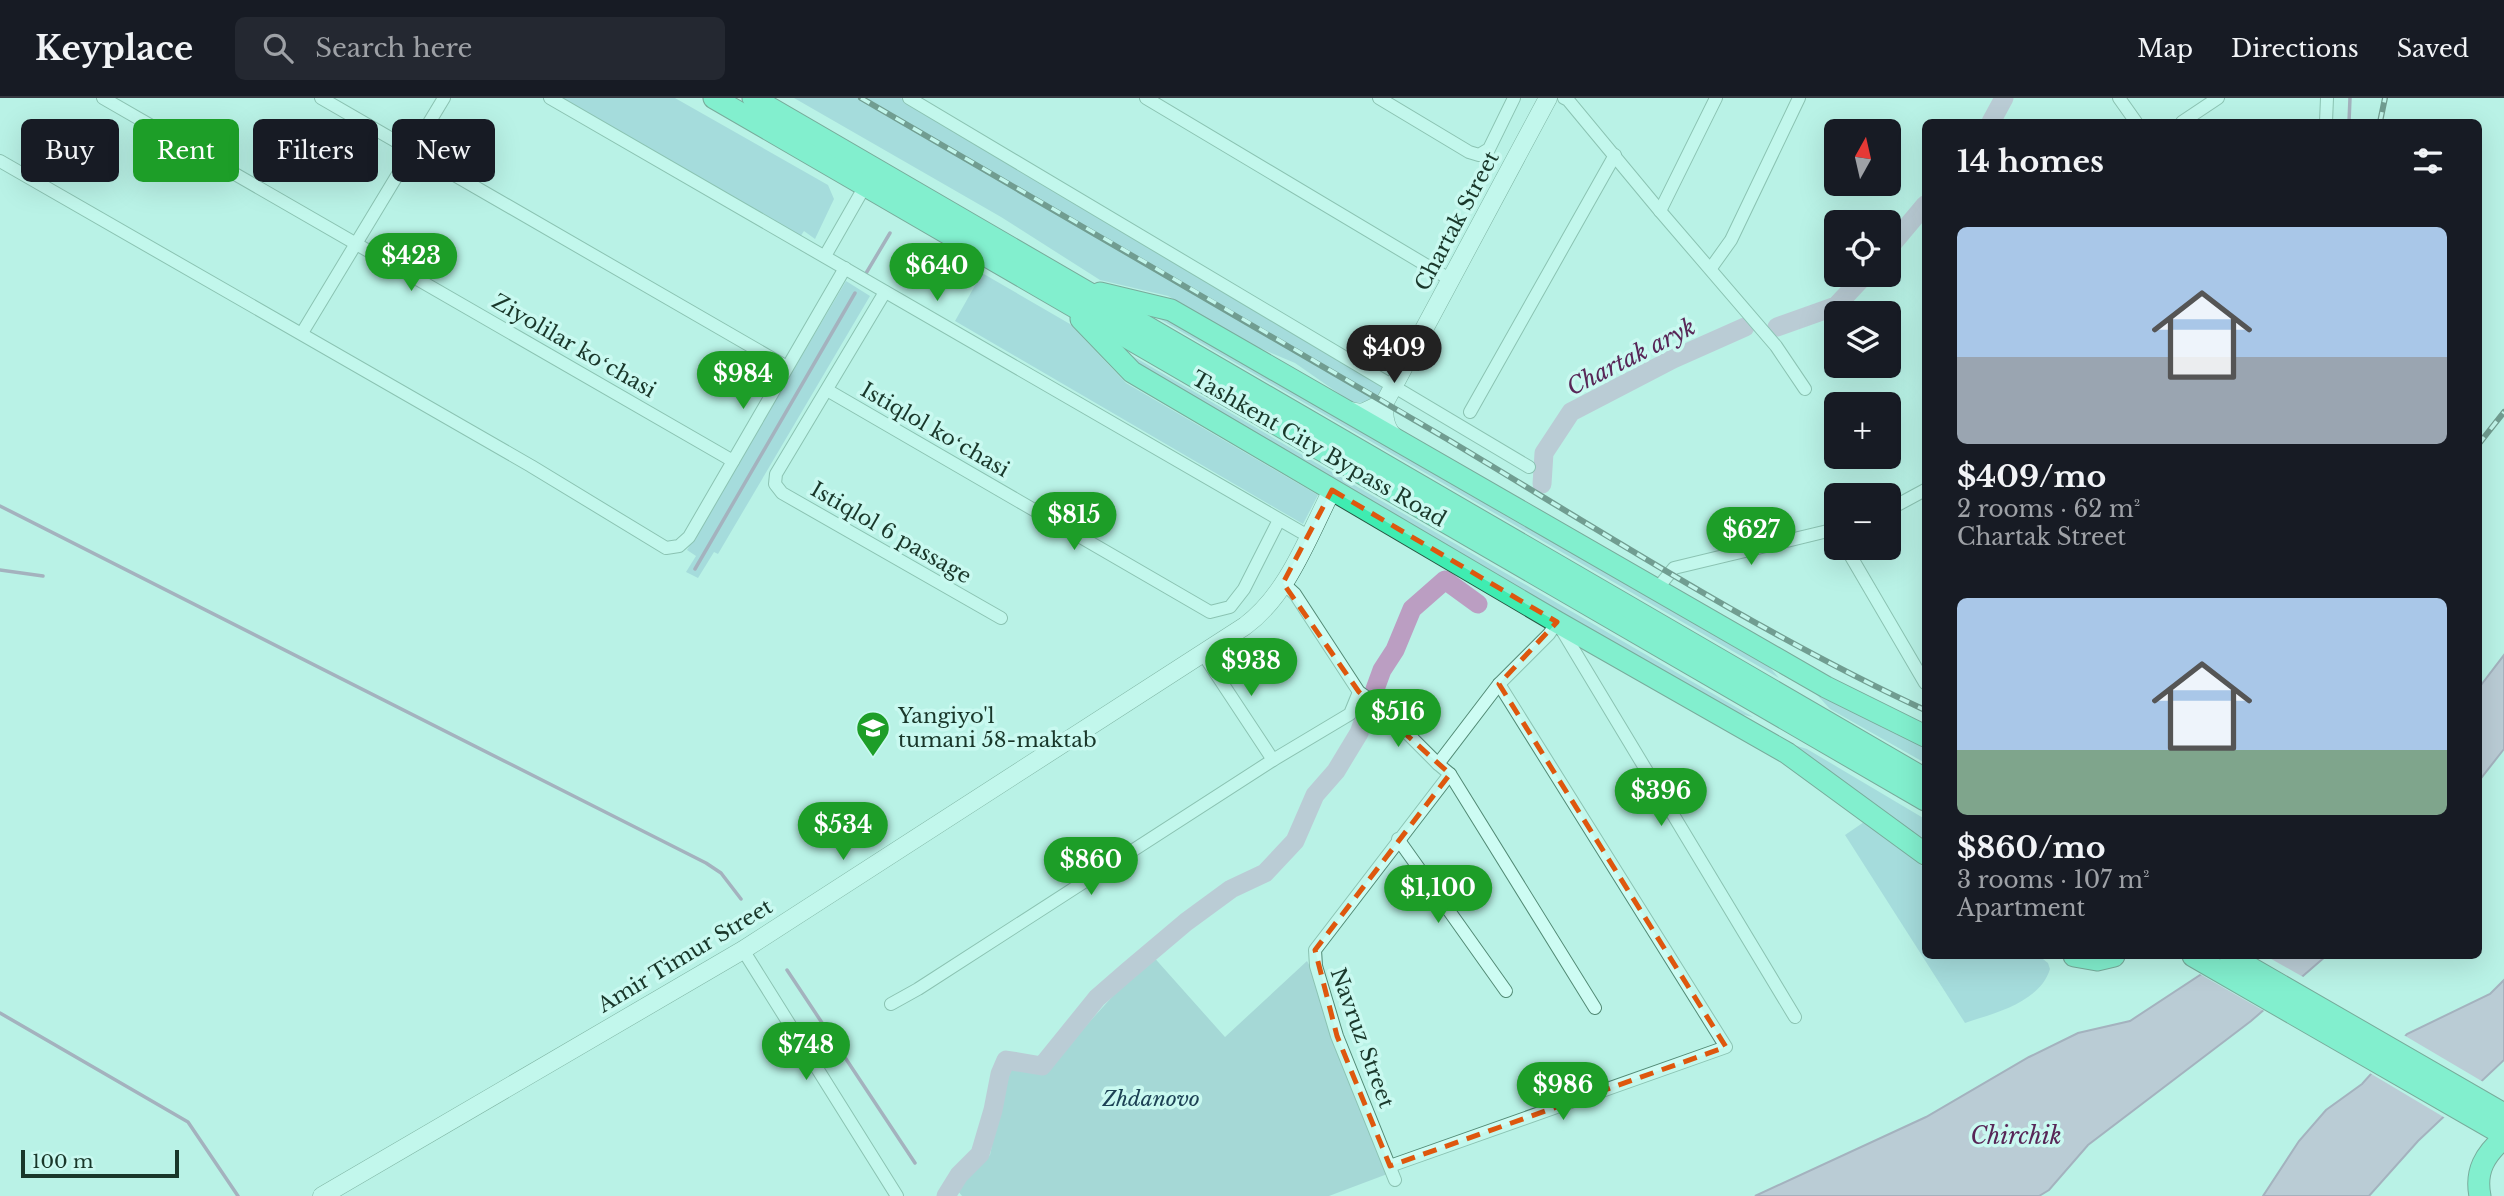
<!DOCTYPE html>
<meta charset="utf-8">
<style>
body{margin:0;font-family:"Libre Baskerville",serif;background:#242831;color:#f1f3f6;height:100vh;display:flex;flex-direction:column;font-size:26px;white-space:nowrap}
*{box-sizing:border-box;margin:0}
p{font-size:23px;color:#9ea1a6}
.icon{flex:none;width:38px;height:38px;fill:none;stroke:currentColor;stroke-width:2;stroke-linecap:round;stroke-linejoin:round}
.map{position:relative;flex:1;overflow:hidden}
.panel{position:absolute;left:1922px;top:21px;width:560px;height:840px;display:flex;flex-direction:column;background:#171b24;border-radius:10px;box-shadow:0 7px 28px #0002}
.panel>*{flex:none}
.banner{position:absolute;left:21px;top:21px;width:665px;height:63px;display:flex;gap:14px}
.needle{width:46px;rotate:8deg}
.buttons{position:absolute;left:1824px;top:21px;display:grid;gap:14px}
.buttons a{display:grid;place-items:center;width:77px;height:77px;border-radius:10px;background:#171b24;box-shadow:0 7px 28px #0002;font-size:35px}
.scale{position:absolute;left:21px;bottom:18px;width:158px;box-sizing:border-box;padding-left:7px;border:4px solid #19372a;border-top:0;font-size:19px;line-height:24px;white-space:nowrap;color:#19372a;-webkit-text-stroke:5px #c9f9f0;paint-order:stroke}
.price{position:absolute;translate:-50% -60px;padding:0 16px;border-radius:24px;background:#1d9e28;color:#fff;font-size:23px;line-height:46px;filter:drop-shadow(0 2px 4px #0008)}
.price::after{content:'';position:absolute;left:50%;top:42px;width:21px;height:16px;margin-left:-10px;background:inherit;clip-path:polygon(0 0,100% 0,50% 100%)}
.price.current{background:#222;color:#fff}
ul{padding:0;list-style:none}
li{display:grid;align-content:center;gap:14px;height:371px;padding:0 35px}
li span{display:grid;place-items:center;height:217px;border-radius:10px;color:#555}
li>.icon{margin-inline-start:auto}
span .icon{width:126px;height:126px;fill:#fffc;stroke-width:1}
li b{font-size:30px}
h2{display:flex;justify-content:space-between;align-items:center;height:84px;padding:0 35px;font-size:30px}
.tag{padding:0 24px;border-radius:10px;background:#171b24;box-shadow:0 7px 28px #0002;font-size:24px;line-height:63px}
.tag.current{background:#1d9e28;color:#fff}
header{display:flex;align-items:center;gap:42px;box-sizing:border-box;height:98px;padding:0 35px;background:#171b24;border-bottom:2px solid #363941}
header strong{font-size:33px}
nav{display:flex;gap:38px;margin-inline-start:auto;font-size:24px}
.search{width:490px;height:63px;background:#242831;display:flex;align-items:center;gap:18px;box-sizing:border-box;padding:0 24px;border-radius:10px;color:#9ea1a6;font-size:26px}
.map>svg:first-child{display:block}
.green{fill:#8dc2d0}
.cemetery{fill:#8db8c4}
.water{fill:#bb9ec2;stroke:#89658f;stroke-width:2}
.pier{fill:#b9f2e6}
.lines{fill:none;stroke-linecap:round;stroke-linejoin:round}
.stream{stroke:#89658f;stroke-width:3.5}
.river{stroke:#bb9ec2;stroke-width:19}
.street-casing{stroke:#528a75;stroke-width:14}
.secondary-casing{stroke:#366b56;stroke-width:19}
.highway-casing{stroke:#285642;stroke-width:23}
.street{stroke:#cdfcf3;stroke-width:12}
.secondary{stroke:#cdfcf3;stroke-width:18}
.highway{stroke:#3fecb1;stroke-width:21}
.rail-casing{stroke:#19372a;stroke-width:6}
.rail{stroke:#c9f9f0;stroke-width:3.5;stroke-dasharray:10;stroke-linecap:butt}
.marked{fill:none;stroke:#de570e;stroke-width:5;stroke-dasharray:14 9;stroke-linejoin:round}
.labels{text-anchor:middle;dominant-baseline:central;stroke-width:7;stroke-linejoin:round;paint-order:stroke}
.street-label{font-size:21px;fill:#19372a;stroke:#c9f9f0}
.poi-label{font-size:21px;fill:#19372a;stroke:#c9f9f0;text-anchor:start}
.park-label{font-size:21px;font-style:italic;fill:#1d4255;stroke:#c9f9f0}
.water-label{font-size:23px;font-style:italic;fill:#582657;stroke:#c9f9f0}
</style>
<header>
<strong>Keyplace</strong>
<div class="search"><svg class="icon" aria-label="search" viewBox="0 0 24 24"><circle cx="10" cy="10" r="6"/><path d="M15 15l6 6"/></svg>Search here</div>
<nav><a>Map</a><a>Directions</a><a>Saved</a></nav>
</header>
<div class="map">
<svg width="2504" height="1098" viewBox="0 0 2504 1098">
<rect width="100%" height="100%" fill="#b9f2e6"/>
<g class="green">
<path d="M560,0H675L828,87L834,101L815,141L804,133L800,139Z"/>
<path d="M794,0H901L1385,288L1376,301L1365,305L1351,304L1295,265L1250,246L1168,198L1100,182L1001,119Z"/>
<path d="M982,175L1070,226L1126,285L1318,397L1303,426L955,223Z"/>
<path d="M846,183L870,198L718,456L714,454L698,480L686,474L696,458L687,452Z"/>
<path d="M1144,212L1170,217L1766,565L1779,580Z"/>
<path d="M1124,253L1753,619L1726,613L1135,268Z"/>
<path d="M1809,588L1925,645V665L1830,611Z"/>
<path d="M1777,642L1807,651L1925,721V744Z"/>
<path d="M1864,724L1925,770V858H2039L2048,865L2050,871C2040,904 1995,915 1965,925L1845,737Z"/>
</g>
<path class="cemetery" d="M1151,856L1225,939L1307,863L1313,874L1390,1075L1329,1098H962L957,1092L970,1073L990,1057L1006,974L1012,968L1045,973Z"/>
<g class="water">
<path d="M2504,557V651L2478,684V591Z"/>
<path d="M2229,858H2326L2251,923L2088,1047L2049,1092L2039,1098H1755L1926,1019L2029,959L2078,935L2130,923Z"/>
<path d="M2504,882V962L2418,1043L2369,1098H2263L2299,1043L2326,1012L2362,986L2407,936L2490,896Z"/>
</g>
<g class="pier">
<path d="M2223,858H2266L2305,880L2266,914L2198,875Z"/>
<path d="M2402,936L2485,985L2447,1021L2368,974Z"/>
</g>
<g class="lines">
<g class="stream">
<path d="M2349,24L2350,0"/>
<path d="M865,177L890,135"/>
<path d="M0,408L706,765L721,775L741,801"/>
<path d="M695,471L855,195"/>
<path d="M0,472L43,478"/>
<path d="M787,872L915,1065"/>
<path d="M0,915L188,1024L238,1098"/>
</g>
<g class="river">
<path d="M1991,24L2004,0"/>
<path d="M1888,151L1925,107"/>
<path d="M1777,229L1836,208L1865,177"/>
<path d="M1542,386L1544,355L1571,314L1673,261L1745,229"/>
<path d="M946,1098L959,1077L980,1056L993,1012L1000,976L1006,962L1042,968L1097,900L1128,873L1186,824L1231,791L1265,775L1295,743L1315,697L1336,673L1359,635L1382,572L1395,552L1412,511L1445,482L1478,506"/>
</g>
<g class="street-casing">
<g id="street">
<path d="M103,0L733,363"/>
<path d="M321,0L787,269"/>
<path d="M550,0L1308,438"/>
<path d="M909,0L1529,369"/>
<path d="M1146,0L1451,182"/>
<path d="M1379,0L1469,54L1479,57L1489,51L1514,0"/>
<path d="M1564,0L1568,2L1660,113L1776,248L1805,291"/>
<path d="M2119,0L2136,24"/>
<path d="M2182,24L2218,0"/>
<path d="M2326,24L2327,0"/>
<path d="M0,63L531,368L666,450L679,448L689,439L845,170"/>
<path d="M1660,113L1716,0"/>
<path d="M825,158L865,88"/>
<path d="M1711,170L1731,142L1799,0"/>
<path d="M885,194L776,376L775,386L782,395L1001,520"/>
<path d="M302,235L444,0"/>
<path d="M827,292L1210,514L1230,509L1244,491L1279,422"/>
<path d="M1470,314L1615,57"/>
<path d="M1888,412L1925,392"/>
<path d="M1846,450L1925,585"/>
<path d="M1283,485L1295,496L1359,594L1382,610L1438,666"/>
<path d="M1656,492L1674,470L1836,431"/>
<path d="M1203,556L1273,662"/>
<path d="M1450,676L1595,910"/>
<path d="M1398,741L1506,893"/>
<path d="M743,852L897,1098"/>
<path d="M891,906L918,891L1273,662L1350,616L1359,594"/>
<path d="M1390,1068L1726,949L1499,586"/>
<path d="M1395,1082L1337,938L1316,868L1315,852L1450,676L1438,666L1499,586L1549,536L1557,524L1795,919"/>
</g>
</g>
<g class="secondary-casing">
<g id="secondary">
<path d="M1385,304L1548,0"/>
<path d="M1345,312L1362,315L1385,304C1383,319 1385,331 1396,341"/>
<path d="M322,1098L743,852L1245,528C1288,496 1308,439 1332,392"/>
</g>
</g>
<g class="highway-casing">
<g id="highway">
<path d="M714,0L1925,702"/>
<path d="M753,0L1925,681"/>
<path d="M1100,195L1171,212L1826,589L1925,638"/>
<path d="M1081,221L1132,274L1557,524L1787,655L1925,756"/>
<path d="M2074,858L2097,862L2114,858"/>
<path d="M2193,858L2504,1037"/>
<path d="M2230,858L2504,1016"/>
<path d="M2480,1098C2475,1073 2485,1056 2504,1040"/>
</g>
</g>
<use href="#street" class="street"/>
<use href="#secondary" class="secondary"/>
<use href="#highway" class="highway"/>
<g class="rail-casing">
<g id="rail">
<path d="M861,0C1057,113 1253,226 1447,341C1604,435 1759,535 1925,612"/>
<path d="M2380,24L2385,0"/>
<path d="M2478,347L2504,314"/>
</g>
</g>
<use href="#rail" class="rail"/>
</g>
<path d="M0 0H2504V1098H0ZM1332,392L1557,524L1499,586L1726,949L1390,1068L1337,938L1315,852L1450,676L1359,594L1283,485Z" fill="#b9f2e6" fill-opacity=".55" fill-rule="evenodd"/>
<path class="marked" d="M1332,392L1557,524L1499,586L1726,949L1390,1068L1337,938L1315,852L1450,676L1359,594L1283,485Z"/>
<defs>
<g id="school-pin" transform="scale(1.75)"><path d="M0 17L-7.5 6A9.5 9.5 0 1 1 7.5 6Z" fill="#1d9e28" stroke="#c9f9f0"/><path d="M0-5L7-2L0 1L-7-2ZM-4 1L0 2.5L4 1V4Q0 6-4 4Z" fill="#fff"/></g>
</defs>
<g fill-rule="evenodd">
<use href="#school-pin" x="873" y="630"/>
</g>
<g class="labels">
<g class="street-label">
<text transform="translate(1457 123) rotate(-62)">Chartak Street</text>
<text transform="translate(574 248) rotate(30)">Ziyolilar koʻchasi</text>
<text transform="translate(935 332) rotate(30)">Istiqlol koʻchasi</text>
<text transform="translate(1319 351) rotate(30)">Tashkent City Bypass Road</text>
<text transform="translate(891 435) rotate(30)">Istiqlol 6 passage</text>
<text transform="translate(685 858) rotate(-31)">Amir Timur Street</text>
<text transform="translate(1362 940) rotate(70)">Navruz Street</text>
</g>
<g class="poi-label">
<text x="898" y="618">Yangiyo'l<tspan x="898" dy="24">tumani 58-maktab</tspan></text>
</g>
<g class="park-label">
<text x="1151" y="1001">Zhdanovo</text>
</g>
<g class="water-label">
<text transform="translate(1631 259) rotate(-27)">Chartak aryk</text>
<text x="2016" y="1038">Chirchik</text>
</g>
</g>
</svg>
<div class="buttons">
<a><svg class="needle" viewBox="-14 -14 28 28"><path d="M0-13l5 13h-10z" fill="#e53935"/><path d="M0 13l5-13h-10z" fill="#9ea1a6"/></svg></a>
<a><svg class="icon" aria-label="locate" viewBox="0 0 24 24"><circle cx="12" cy="12" r="6"/><path d="M12 2v4M12 18v4M2 12h4M18 12h4"/></svg></a>
<a><svg class="icon" aria-label="layers" viewBox="0 0 24 24"><path d="M12 4l9 5-9 5-9-5zM3 14l9 5 9-5"/></svg></a>
<a>+</a>
<a>−</a>
</div>
<div class="scale">100 m</div>
<b class="price" style="left:411px;top:195px">$423</b>
<b class="price" style="left:937px;top:205px">$640</b>
<b class="price current" style="left:1394px;top:287px">$409</b>
<b class="price" style="left:743px;top:313px">$984</b>
<b class="price" style="left:1074px;top:454px">$815</b>
<b class="price" style="left:1751px;top:469px">$627</b>
<b class="price" style="left:1251px;top:600px">$938</b>
<b class="price" style="left:1398px;top:651px">$516</b>
<b class="price" style="left:1661px;top:730px">$396</b>
<b class="price" style="left:843px;top:764px">$534</b>
<b class="price" style="left:1091px;top:799px">$860</b>
<b class="price" style="left:1438px;top:827px">$1,100</b>
<b class="price" style="left:806px;top:984px">$748</b>
<b class="price" style="left:1563px;top:1024px">$986</b>
<div class="banner">
<a class="tag">Buy</a>
<a class="tag current">Rent</a>
<a class="tag">Filters</a>
<a class="tag">New</a>
</div>
<section class="panel">
<h2>14 homes<svg class="icon" aria-label="filters" viewBox="0 0 24 24"><path d="M4 7h16M4 17h16"/><circle cx="9" cy="7" r="2"/><circle cx="15" cy="17" r="2"/></svg></h2>
<ul>
<li><span style="background:linear-gradient(#a9c7e8 60%,#9aa5b1 0)"><svg class="icon" aria-label="home" viewBox="0 0 24 24"><path d="M3 11l9-7 9 7M6 9v11h12V9"/></svg></span><div><b>$409/mo</b><p>2 rooms · 62 m²</p><p>Chartak Street</p></div></li>
<li><span style="background:linear-gradient(#a9c7e8 70%,#7fa58c 0)"><svg class="icon" aria-label="home" viewBox="0 0 24 24"><path d="M3 11l9-7 9 7M6 9v11h12V9"/></svg></span><div><b>$860/mo</b><p>3 rooms · 107 m²</p><p>Apartment</p></div></li>
</ul>
</section>
</div>
